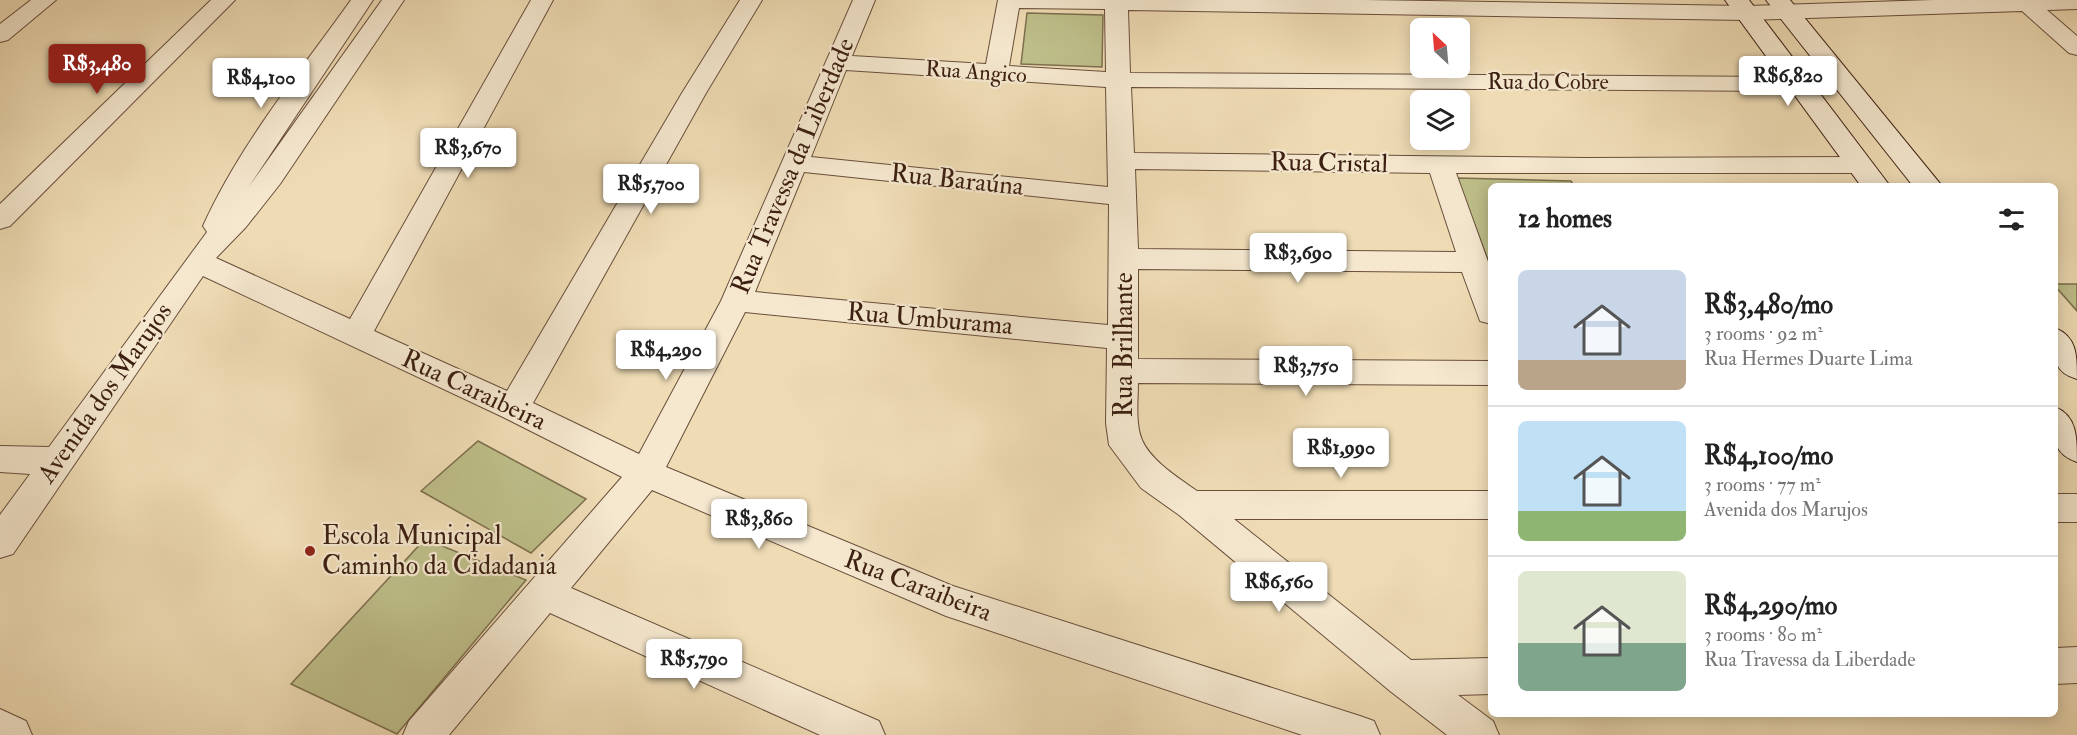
<!DOCTYPE html>
<meta charset="utf-8">
<style>
body{margin:0;font-family:"IM FELL Double Pica",serif;background:#f6f6f6;color:#222;height:100vh;display:flex;flex-direction:column;font-size:22px;white-space:nowrap}
*{box-sizing:border-box;margin:0}
p{font-size:20px;color:#767676}
.icon{flex:none;width:33px;height:33px;fill:none;stroke:currentColor;stroke-width:2;stroke-linecap:round;stroke-linejoin:round}
.map{position:relative;flex:1;overflow:hidden}
.panel{position:absolute;left:1488px;top:183px;width:570px;height:534px;display:flex;flex-direction:column;background:#fff;border-radius:9px;box-shadow:0 3px 15px #0003}
.panel>*{flex:none}
.needle{width:39px;rotate:334deg}
.controls{position:absolute;left:1410px;top:18px;display:grid;gap:12px}
.controls a{display:grid;place-items:center;width:60px;height:60px;border-radius:9px;background:#fff;box-shadow:0 3px 15px #0003;font-size:30px}
.price{position:absolute;translate:-50% -51px;padding:0 14px;border-radius:6px;background:#fff;color:#222;font-size:20px;line-height:39px;filter:drop-shadow(0 2px 3px #0008)}
.price::after{content:'';position:absolute;left:50%;top:36px;width:18px;height:14px;margin-left:-9px;background:inherit;clip-path:polygon(0 0,100% 0,50% 100%)}
.price.active{background:#8f2418;color:#fff}
ul{padding:0;list-style:none}
li{display:flex;align-items:center;gap:18px;height:150px;padding:0 30px}
li+li{border-top:2px solid #e0e0e0}
li span{display:grid;place-items:center;flex:none;width:168px;height:120px;border-radius:9px;color:#555}
li>.icon{margin-inline-start:auto}
span .icon{width:72px;height:72px;fill:#fffc;stroke-width:1}
li b{font-size:26px}
h2{display:flex;justify-content:space-between;align-items:center;height:72px;padding:0 30px;font-size:26px}
.map>svg:first-child{display:block}
.green{fill:#bebf8a;stroke:#7d6f4e;stroke-width:1.5}
.lines{fill:none;stroke-linecap:round;stroke-linejoin:round}
.street-casing{stroke:#694e3b;stroke-width:2}
.secondary-casing{stroke:#3c1f12;stroke-width:2}
.street{fill:#f5e8cf;fill-rule:evenodd}
.secondary{fill:#f5e8cf;fill-rule:evenodd}
.poi-dot{fill:#8f2418;stroke:#f5e8cf;stroke-width:2}
.labels{text-anchor:middle;dominant-baseline:central;stroke-width:4.5;stroke-linejoin:round;paint-order:stroke}
.far-street-label{font-size:22px;fill:#3c1f12;stroke:#f5e8cf}
.street-label{font-size:26px;fill:#3c1f12;stroke:#f5e8cf}
.poi-label{font-size:26px;fill:#3c1f12;stroke:#f5e8cf;text-anchor:start}
</style>
<div class="map">
<svg width="2077" height="735" viewBox="0 0 2077 735">
<rect width="100%" height="100%" fill="#efdcb5"/>
<filter id="stains"><feTurbulence type="fractalNoise" baseFrequency=".00333" numOctaves="4"/><feColorMatrix values="0 0 0 0 .2 0 0 0 0 .09 0 0 0 0 .02 0 0 0 .5 -.17"/></filter>
<radialGradient id="worn" r=".72"><stop offset=".6" stop-color="#630" stop-opacity="0"/><stop offset="1" stop-color="#630" stop-opacity=".3"/></radialGradient>
<g class="green">
<path d="M1027,13L1103,15L1102,67L1021,64Z"/>
<path d="M1457,178L1571,181L1574,186H1491V268Z"/>
<path d="M2055,284H2077V311L2055,286Z"/>
<path d="M478,441L586,499L531,553L421,491Z"/>
<path d="M425,539L526,580L397,734L291,684Z"/>
</g>
<g class="lines">
<g class="street-casing">
<g id="street">
<path d="M31,0H56L8,40L0,42V24Z"/>
<path d="M211,0H235L10,226L0,229V204Z"/>
<path d="M351,0H373L248,188L382,0H404L280,184L246,227L216,258L350,319L531,0H553L374,331L507,391L682,93L740,0H762L706,93L533,403L639,454L721,301L853,0H875L852,56L986,64L998,0H1364L1746,6L1933,0H2077V9L2047,10L2077,36V55L2069,53L2022,11L1746,20L1128,10L1130,73L1799,77L1808,79L1811,84L1808,89L1799,91L1131,87L1134,153L1585,158L1859,157L1868,159L1872,165L1868,171L1859,173H1456L1491,270V324L1480,321L1462,272L1138,269V359L1491,361V385L1138,383C1138,400 1135,423 1142,440C1151,461 1179,478 1197,491H1491V519H1234L1411,660L1491,658V694L1458,695L1493,721L1499,735H1447L1390,691L1179,515L1141,488L1109,445L1106,423L1107,348L745,312L666,467L953,586L1360,716L1374,721L1380,735H1302L946,616L652,490L571,588L879,721L885,735H820L550,613L449,735H403L409,721L622,477L503,417L203,276L13,554L0,558V515L30,474L0,472V446L49,447L207,232L203,226C240,144 299,73 351,0ZM1019,8L1105,9L1106,72L1009,66ZM846,70L1106,87L1108,187L811,157ZM1135,169L1430,173L1456,252L1138,249ZM804,172L1109,204L1108,325L755,292Z"/>
<rect x="2055" y="494" width="22" height="28"/>
<path d="M2077,647V683L2055,684V648Z"/>
<path d="M0,709L26,721L32,735H0Z"/>
</g>
</g>
<g class="secondary-casing">
<g id="secondary">
<path d="M1725,0H1749L1890,186H1861Z"/>
<path d="M1766,0H1790L1942,186H1913Z"/>
<path d="M2055,328C2077,337 2077,355 2077,379C2049,371 2055,352 2055,328Z"/>
<path d="M2055,407C2077,416 2077,437 2077,462C2048,452 2055,432 2055,407Z"/>
</g>
</g>
<use href="#street" class="street"/>
<use href="#secondary" class="secondary"/>
</g>
<circle class="poi-dot" cx="310" cy="551" r="6"/>
<g class="labels">
<g class="far-street-label">
<text transform="translate(976 72) rotate(4)">Rua Angico</text>
<text x="1548" y="82">Rua do Cobre</text>
</g>
<g class="street-label">
<text transform="translate(1329 163) rotate(1)">Rua Cristal</text>
<text transform="translate(793 166) rotate(-67)">Rua Travessa da Liberdade</text>
<text transform="translate(957 180) rotate(6)">Rua Baraúna</text>
<text transform="translate(930 319) rotate(5)">Rua Umburama</text>
<text transform="translate(1124 345) rotate(-90)">Rua Brilhante</text>
<text transform="translate(474 390) rotate(25)">Rua Caraibeira</text>
<text transform="translate(105 393) rotate(-55)">Avenida dos Marujos</text>
<text transform="translate(918 586) rotate(21)">Rua Caraibeira</text>
</g>
<g class="poi-label">
<text x="322" y="536">Escola Municipal<tspan x="322" dy="30">Caminho da Cidadania</tspan></text>
</g>
</g>
<rect width="100%" height="100%" filter="url(#stains)"/>
<rect width="100%" height="100%" fill="url(#worn)"/>
</svg>
<div class="controls">
<a><svg class="needle" viewBox="-14 -14 28 28"><path d="M0-13l5 13h-10z" fill="#e53935"/><path d="M0 13l5-13h-10z" fill="#767676"/></svg></a>
<a><svg class="icon" aria-label="layers" viewBox="0 0 24 24"><path d="M12 4l9 5-9 5-9-5zM3 14l9 5 9-5"/></svg></a>
</div>
<b class="price active" style="left:97px;top:95px">R$3,480</b>
<b class="price" style="left:1788px;top:107px">R$6,820</b>
<b class="price" style="left:261px;top:109px">R$4,100</b>
<b class="price" style="left:468px;top:179px">R$3,670</b>
<b class="price" style="left:651px;top:215px">R$5,700</b>
<b class="price" style="left:1298px;top:284px">R$3,690</b>
<b class="price" style="left:666px;top:381px">R$4,290</b>
<b class="price" style="left:1306px;top:397px">R$3,750</b>
<b class="price" style="left:1341px;top:479px">R$1,990</b>
<b class="price" style="left:759px;top:550px">R$3,860</b>
<b class="price" style="left:1279px;top:613px">R$6,560</b>
<b class="price" style="left:694px;top:690px">R$5,790</b>
<section class="panel">
<h2>12 homes<svg class="icon" aria-label="filters" viewBox="0 0 24 24"><path d="M4 7h16M4 17h16"/><circle cx="9" cy="7" r="2"/><circle cx="15" cy="17" r="2"/></svg></h2>
<ul>
<li><span style="background:linear-gradient(#c9d6e8 75%,#b9a48a 0)"><svg class="icon" aria-label="home" viewBox="0 0 24 24"><path d="M3 11l9-7 9 7M6 9v11h12V9"/></svg></span><div><b>R$3,480/mo</b><p>3 rooms · 92 m²</p><p>Rua Hermes Duarte Lima</p></div></li>
<li><span style="background:linear-gradient(#bfe0f5 75%,#8fb573 0)"><svg class="icon" aria-label="home" viewBox="0 0 24 24"><path d="M3 11l9-7 9 7M6 9v11h12V9"/></svg></span><div><b>R$4,100/mo</b><p>3 rooms · 77 m²</p><p>Avenida dos Marujos</p></div></li>
<li><span style="background:linear-gradient(#dfe7d0 60%,#7fa58c 0)"><svg class="icon" aria-label="home" viewBox="0 0 24 24"><path d="M3 11l9-7 9 7M6 9v11h12V9"/></svg></span><div><b>R$4,290/mo</b><p>3 rooms · 80 m²</p><p>Rua Travessa da Liberdade</p></div></li>
</ul>
</section>
</div>
